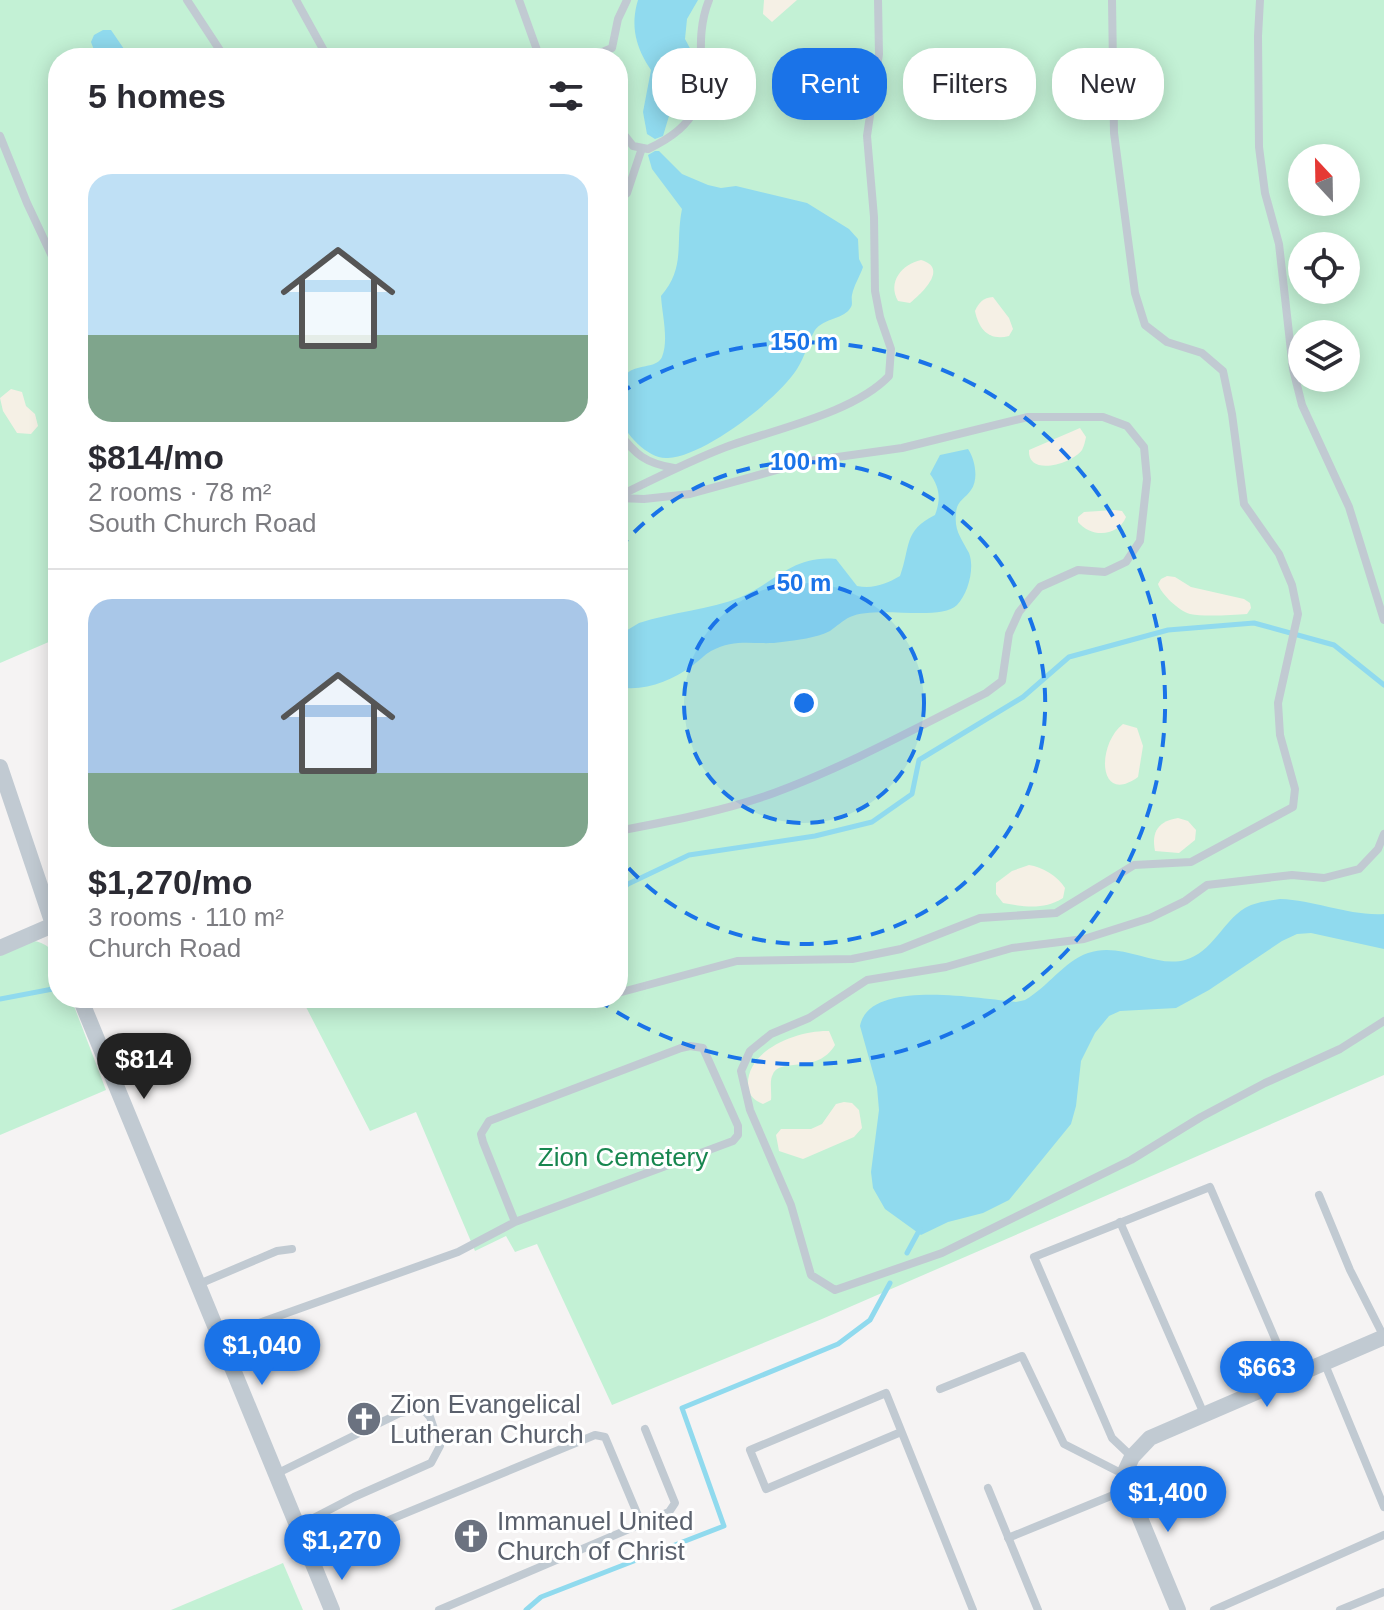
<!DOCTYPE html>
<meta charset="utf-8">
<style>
body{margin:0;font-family:Helvetica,sans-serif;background:#f7f7f7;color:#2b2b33;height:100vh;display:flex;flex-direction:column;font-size:30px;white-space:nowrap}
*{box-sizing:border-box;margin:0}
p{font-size:26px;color:#7c7c81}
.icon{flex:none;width:44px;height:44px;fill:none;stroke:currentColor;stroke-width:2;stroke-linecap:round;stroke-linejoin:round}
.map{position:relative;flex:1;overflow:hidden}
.sheet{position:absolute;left:48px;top:48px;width:580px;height:960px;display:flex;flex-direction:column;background:#fff;border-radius:32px;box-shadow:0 4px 20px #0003}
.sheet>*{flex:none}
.hud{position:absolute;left:652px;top:48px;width:612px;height:72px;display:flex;gap:16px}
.needle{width:52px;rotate:338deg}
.buttons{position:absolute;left:1288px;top:144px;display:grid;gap:16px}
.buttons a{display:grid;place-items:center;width:72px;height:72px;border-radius:50%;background:#fff;box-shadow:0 4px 20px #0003;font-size:40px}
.price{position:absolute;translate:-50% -68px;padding:0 18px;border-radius:28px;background:#1a73e8;color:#fff;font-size:26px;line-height:52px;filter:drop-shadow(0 2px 4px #0008)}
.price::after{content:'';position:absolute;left:50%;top:48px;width:24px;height:18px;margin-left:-12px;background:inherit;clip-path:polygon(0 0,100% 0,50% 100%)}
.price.selected{background:#222;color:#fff}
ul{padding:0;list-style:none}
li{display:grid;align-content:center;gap:16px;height:424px;padding:0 40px}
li+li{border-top:2px solid #e1e1e2}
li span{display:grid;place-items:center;height:248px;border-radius:24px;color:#555}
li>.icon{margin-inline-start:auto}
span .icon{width:144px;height:144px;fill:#fffc;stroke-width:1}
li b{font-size:34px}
h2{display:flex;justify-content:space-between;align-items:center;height:96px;padding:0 40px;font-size:34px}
.pill{padding:0 28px;border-radius:32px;background:#fff;box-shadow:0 4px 20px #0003;font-size:28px;line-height:72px}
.pill.selected{background:#1a73e8;color:#fff}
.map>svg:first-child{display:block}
.green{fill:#c3f1d5;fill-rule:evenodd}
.sand{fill:#f5f0e5}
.water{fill:#90daee}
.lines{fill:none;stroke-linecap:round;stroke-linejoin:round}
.stream{stroke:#90daee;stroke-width:5}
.lane{stroke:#c1cad2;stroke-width:8}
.street{stroke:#c1cad2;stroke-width:16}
.ring{fill:none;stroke:#1a73e8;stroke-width:4;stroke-dasharray:14 10}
.labels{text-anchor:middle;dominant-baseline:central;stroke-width:6;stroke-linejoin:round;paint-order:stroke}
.park-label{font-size:26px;fill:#17864f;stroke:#fff}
.worship-label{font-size:26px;fill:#5b616d;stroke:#fff;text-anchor:start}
.centre{fill:#1a73e8;stroke:#fff;stroke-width:4}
.ring-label{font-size:24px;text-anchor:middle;font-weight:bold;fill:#1a73e8;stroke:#fff;stroke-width:6;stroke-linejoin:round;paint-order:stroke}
</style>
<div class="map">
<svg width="1384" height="1610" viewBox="0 0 1384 1610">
<rect width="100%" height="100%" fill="#f5f3f3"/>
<g class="green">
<path d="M0,0H1384V1075L822,1319L612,1405L537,1244L515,1252L506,1236L475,1251L416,1112L370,1131L306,1007L295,998H618V58H58V638L0,663ZM1302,158H1346V202H1302ZM1302,246H1346V290H1302ZM1302,334H1346V378H1302Z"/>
<path d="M34,941C63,946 58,975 58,998H71L106,1090L0,1135V952Z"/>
<path d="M283,1563L303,1610H171Z"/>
</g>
<g class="sand">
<path d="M764,0H797L772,22L763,14Z"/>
<path d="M921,260C949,268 922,293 910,303L898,301C887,282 902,264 921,260Z"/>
<path d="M993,297L1009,318L1013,329L1009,336C989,341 979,330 975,311C979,302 983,298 993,297Z"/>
<path d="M11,389L22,392L26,406L35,414L38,426L31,434L17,433L3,411L0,398Z"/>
<path d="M1080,428L1086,437C1085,442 1084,446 1082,450C1072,464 1027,477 1029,450Z"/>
<path d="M1114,510L1122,511L1126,517C1118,537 1091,538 1078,522V517L1084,512Z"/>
<path d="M1167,576L1175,577L1191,587L1244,599L1250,603L1251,608L1247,614C1232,615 1204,617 1190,614C1179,611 1161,594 1158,584L1161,579Z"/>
<path d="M1123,724L1137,728L1143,746L1138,777C1098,806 1096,745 1123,724Z"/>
<path d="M1178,818L1188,821L1196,830L1195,840L1179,853L1155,851C1151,831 1159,821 1178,818Z"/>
<path d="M1029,865C1042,867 1058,876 1065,888L1063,898C1044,910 1025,907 1003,903L996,894V883L1012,871Z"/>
<path d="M829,1031L835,1045C817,1075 781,1057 773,1074C769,1080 772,1092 771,1100L763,1104C754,1100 749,1096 748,1086C746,1049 799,1030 829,1031Z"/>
<path d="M844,1102L852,1103L859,1110L862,1128L854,1137L803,1159L779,1151L776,1135L781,1129H811L822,1124L836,1104Z"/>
</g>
<g class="water">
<path d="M638,0H698L687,19L685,39L693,54L692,91L669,116L663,136L655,139L647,134L643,112L651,70C636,48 630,26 638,0Z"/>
<path d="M103,30H111L124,49L135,58H97L91,42L94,35Z"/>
<path d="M655,151H659L682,174L708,185L721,188L736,186L807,203L849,229L858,239L859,259L863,267C860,276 854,285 852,295C851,299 853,304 851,307C845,319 824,318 815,330C808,342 805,357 797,369C778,399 705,456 668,458C649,460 625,434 619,417C617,411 618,405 618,399C618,356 654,374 662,357C669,340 662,314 661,296C686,267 675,244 682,209L652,169L648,155Z"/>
<path d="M968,449C975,459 979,479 971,490C965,499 956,501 956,514C954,531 962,539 969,553C975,568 968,594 957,605C940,622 877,605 850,617C843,620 836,627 830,631C816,638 797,640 782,642C757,646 737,637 711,651C704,655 699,661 692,666C671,681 644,692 618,687V639L624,632L639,623C672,612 709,610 741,597C776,582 793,555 836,559L857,586C874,589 886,584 900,576C911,546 903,531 935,515C941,499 940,488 930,474L940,455Z"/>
<path d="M1280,899C1315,900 1348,916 1384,914V949L1311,933L1297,934L1282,941L1209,990L1176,1008L1120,1011L1109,1016L1095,1033L1081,1061L1076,1106L1071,1124L1009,1200L983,1213L948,1222L921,1235L885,1209L873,1188L871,1172L879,1110L877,1087L860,1026C869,978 980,999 1016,1002L1025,1000C1048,987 1063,962 1088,953C1121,941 1155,968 1185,960C1213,952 1222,922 1245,908C1255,902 1268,901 1280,899Z"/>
</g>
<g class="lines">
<g class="stream">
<path d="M618,892L628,884L689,855L815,836L872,822L912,794L919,760L1023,697L1069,657L1168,630L1254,623L1334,645L1384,685"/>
<path d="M0,999L58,988"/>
<path d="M907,1253L920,1229"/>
<path d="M526,1610L541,1597L724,1526L682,1408L838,1344L870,1320L890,1283"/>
</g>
<g class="lane">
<path d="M187,0L225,58"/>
<path d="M296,0L328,58"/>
<path d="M519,0L537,50L543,58"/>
<path d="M1260,0L1258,36L1259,147L1265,193L1279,244L1293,369L1302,405L1349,507L1384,620"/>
<path d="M588,58L612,48L618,19L627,0"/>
<path d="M618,127L633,146L648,149C733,110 684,62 709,0"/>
<path d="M0,136L27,203L58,269"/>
<path d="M618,201L627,193L642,148"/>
<path d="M618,432C636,455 645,463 674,468"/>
<path d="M58,483L52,490L54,503L58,506"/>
<path d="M619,496C654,479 689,461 726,447C775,429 854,413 889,376L891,349L880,317L875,291L874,217L867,136L879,54L878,0"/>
<path d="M618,498L644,499L690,494L809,461L902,448L1028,417H1103L1127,426L1144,447L1147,479L1140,541L1126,562L1105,572L1078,570L1040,587L1019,612L1009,634L1002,681L986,693C916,728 847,766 774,793C724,811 670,821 618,831"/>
<path d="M1384,834L1378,849L1359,869L1324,878L1292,875L1207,885L1185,901L1150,918L1084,939L1012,948L946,967L867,980L809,1018L771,1034L750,1051L741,1071L750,1110L791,1205L811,1275L835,1290L942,1253L1131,1160L1201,1117L1265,1083L1340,1049L1384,1021"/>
<path d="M618,993L737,961L852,959L901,949L980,918L1056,913L1134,865L1191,862L1293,807L1295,789L1280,735L1278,703L1298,614L1292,585L1279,554L1244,504L1232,414L1223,371L1202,353L1167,342L1145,325L1135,293L1114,133L1112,0"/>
<path d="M1319,1195L1350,1270L1384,1337"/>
<path d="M1120,1222L1204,1414"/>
<path d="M199,1284L277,1251L292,1249"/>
<path d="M220,1337L458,1252L515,1222L733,1141L738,1135V1126L703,1048L690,1046L681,1048L489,1121L481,1134L483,1142L515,1222"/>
<path d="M1324,1362L1384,1507"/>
<path d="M940,1389L1022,1356L1064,1444L1123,1474"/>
<path d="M901,1432L766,1489L750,1450L886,1393L973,1610"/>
<path d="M1132,1457L1112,1438L1034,1257L1210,1187L1291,1376"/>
<path d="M276,1474L400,1413L423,1409L430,1417L440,1446L431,1463L354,1497L298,1526"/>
<path d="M988,1488L1038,1610"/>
<path d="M1008,1538L1128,1489"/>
<path d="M309,1553L595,1435L605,1437L642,1525"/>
<path d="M439,1610L669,1512L675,1503L645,1429"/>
<path d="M1214,1610L1384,1535"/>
<path d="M1340,1610L1384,1592"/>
</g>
<g class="street">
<path d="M0,767L58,939"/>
<path d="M0,948L53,925"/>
<path d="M80,998L332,1610"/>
<path d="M1178,1610L1128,1489L1124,1474L1132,1457L1150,1438L1384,1337"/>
</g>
</g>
<circle cx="804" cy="703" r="120" fill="#1a73e8" fill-opacity=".12"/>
<g class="ring">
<circle cx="804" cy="703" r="120"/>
<path d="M618 550A241 241 0 1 1 618 856"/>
<path d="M618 394A361 361 0 1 1 597 999"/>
</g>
<defs>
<g id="church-disc" transform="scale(1.8)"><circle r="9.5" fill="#6b7280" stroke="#fff"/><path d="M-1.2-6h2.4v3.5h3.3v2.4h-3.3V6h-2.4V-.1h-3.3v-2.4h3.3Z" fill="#fff"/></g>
</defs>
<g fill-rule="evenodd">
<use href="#church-disc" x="364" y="1419"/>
<use href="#church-disc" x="471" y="1536"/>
</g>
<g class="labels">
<g class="park-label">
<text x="623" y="1157">Zion Cemetery</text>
</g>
<g class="worship-label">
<text x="390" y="1404">Zion Evangelical<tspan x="390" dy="30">Lutheran Church</tspan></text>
<text x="497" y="1521">Immanuel United<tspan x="497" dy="30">Church of Christ</tspan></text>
</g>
</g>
<circle cx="804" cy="703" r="12" class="centre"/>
<g class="ring-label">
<text x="804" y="350">150 m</text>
<text x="804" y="470">100 m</text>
<text x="804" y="591">50 m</text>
</g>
</svg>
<div class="buttons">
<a><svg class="needle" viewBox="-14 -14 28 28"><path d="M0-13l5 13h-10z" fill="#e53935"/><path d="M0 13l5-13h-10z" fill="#7c7c81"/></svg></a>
<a><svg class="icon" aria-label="locate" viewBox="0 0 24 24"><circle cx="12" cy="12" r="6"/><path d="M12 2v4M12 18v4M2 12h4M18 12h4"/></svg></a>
<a><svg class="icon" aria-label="layers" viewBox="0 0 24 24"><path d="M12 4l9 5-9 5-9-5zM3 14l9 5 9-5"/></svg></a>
</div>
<b class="price selected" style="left:144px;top:1101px">$814</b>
<b class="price" style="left:262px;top:1387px">$1,040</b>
<b class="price" style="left:1267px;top:1409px">$663</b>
<b class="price" style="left:1168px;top:1534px">$1,400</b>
<b class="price" style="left:342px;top:1582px">$1,270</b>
<div class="hud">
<a class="pill">Buy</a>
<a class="pill selected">Rent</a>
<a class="pill">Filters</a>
<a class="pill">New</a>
</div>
<section class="sheet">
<h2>5 homes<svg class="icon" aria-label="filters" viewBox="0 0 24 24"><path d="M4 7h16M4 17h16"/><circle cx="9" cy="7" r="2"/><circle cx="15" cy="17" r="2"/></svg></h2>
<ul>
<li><span style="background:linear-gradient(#bfe0f5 65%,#7fa58c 0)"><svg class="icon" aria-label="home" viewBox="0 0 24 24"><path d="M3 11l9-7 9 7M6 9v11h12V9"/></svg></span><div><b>$814/mo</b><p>2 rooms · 78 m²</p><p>South Church Road</p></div></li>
<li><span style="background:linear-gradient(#a9c7e8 70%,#7fa58c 0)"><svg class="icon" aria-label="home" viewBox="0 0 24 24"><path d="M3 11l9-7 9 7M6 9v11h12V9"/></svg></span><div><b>$1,270/mo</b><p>3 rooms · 110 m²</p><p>Church Road</p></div></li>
</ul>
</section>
</div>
